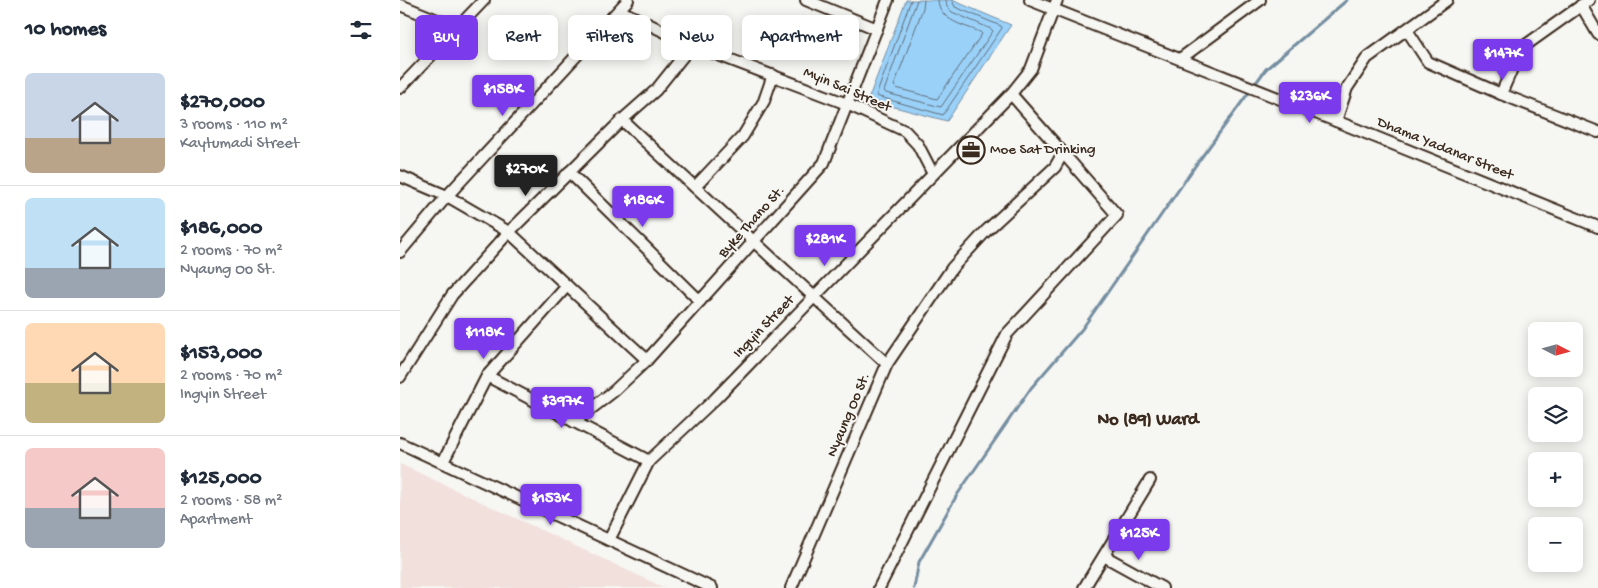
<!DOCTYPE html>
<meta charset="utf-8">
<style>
body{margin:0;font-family:"Gochi Hand",sans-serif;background:#f2f2f3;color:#1f2937;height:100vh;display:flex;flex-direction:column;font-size:19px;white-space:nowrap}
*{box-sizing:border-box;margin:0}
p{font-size:16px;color:#747a83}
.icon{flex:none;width:28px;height:28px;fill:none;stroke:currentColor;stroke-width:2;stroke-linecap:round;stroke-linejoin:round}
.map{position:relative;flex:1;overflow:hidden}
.side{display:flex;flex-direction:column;background:#fff;width:400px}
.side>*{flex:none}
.hud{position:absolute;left:15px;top:15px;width:475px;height:45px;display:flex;gap:10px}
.needle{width:32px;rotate:96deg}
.tools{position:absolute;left:1128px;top:322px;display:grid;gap:10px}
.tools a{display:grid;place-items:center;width:55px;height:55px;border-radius:8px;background:#fff;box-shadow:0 2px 12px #0003;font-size:25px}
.price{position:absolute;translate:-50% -42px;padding:0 11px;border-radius:5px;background:#7c3aed;color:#fff;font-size:16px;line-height:32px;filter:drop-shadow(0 1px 2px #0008)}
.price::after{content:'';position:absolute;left:50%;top:30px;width:15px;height:11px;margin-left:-8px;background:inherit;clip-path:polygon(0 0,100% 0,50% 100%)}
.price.active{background:#222;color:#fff}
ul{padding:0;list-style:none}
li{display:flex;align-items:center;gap:15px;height:125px;padding:0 25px}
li+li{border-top:1px solid #e0e1e3}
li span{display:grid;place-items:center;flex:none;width:140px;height:100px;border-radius:8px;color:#555}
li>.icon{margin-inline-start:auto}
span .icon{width:60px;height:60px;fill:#fffc;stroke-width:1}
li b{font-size:21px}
h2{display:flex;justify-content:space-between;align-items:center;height:60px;padding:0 25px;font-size:21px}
.chip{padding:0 18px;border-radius:8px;background:#fff;box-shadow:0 2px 12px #0003;font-size:18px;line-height:45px}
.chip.active{background:#7c3aed;color:#fff}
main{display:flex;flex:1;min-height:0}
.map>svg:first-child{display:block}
.built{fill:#f2e0dc}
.water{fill:#9ad1f9;stroke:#748ea1}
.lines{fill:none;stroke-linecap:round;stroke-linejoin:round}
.shore{stroke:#616d76;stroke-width:1}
.stream{stroke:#748ea1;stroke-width:3}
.minor-casing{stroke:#3b2a1e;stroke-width:14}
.minor{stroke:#f6f6f2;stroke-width:10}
.labels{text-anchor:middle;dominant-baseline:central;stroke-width:4;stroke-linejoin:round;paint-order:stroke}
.street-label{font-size:15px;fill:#3b2a1e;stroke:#f6f6f2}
.poi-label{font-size:15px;fill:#3b2a1e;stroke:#f6f6f2;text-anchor:start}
.quarter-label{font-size:18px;font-weight:bold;fill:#3b2a1e;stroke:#f6f6f2}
</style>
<main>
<section class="side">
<h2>10 homes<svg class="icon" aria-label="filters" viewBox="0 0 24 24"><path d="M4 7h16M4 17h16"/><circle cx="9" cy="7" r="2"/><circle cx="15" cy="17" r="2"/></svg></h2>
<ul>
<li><span style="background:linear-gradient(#c9d6e8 65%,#b9a48a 0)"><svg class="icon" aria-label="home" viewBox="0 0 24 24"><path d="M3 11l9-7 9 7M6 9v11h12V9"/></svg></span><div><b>$270,000</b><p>3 rooms · 110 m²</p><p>Kaytumadi Street</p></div></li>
<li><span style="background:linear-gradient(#bfe0f5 70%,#9aa5b1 0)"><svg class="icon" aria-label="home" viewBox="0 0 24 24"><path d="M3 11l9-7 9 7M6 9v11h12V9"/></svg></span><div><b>$186,000</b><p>2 rooms · 70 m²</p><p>Nyaung Oo St.</p></div></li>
<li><span style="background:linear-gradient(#ffd9b3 60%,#c2b280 0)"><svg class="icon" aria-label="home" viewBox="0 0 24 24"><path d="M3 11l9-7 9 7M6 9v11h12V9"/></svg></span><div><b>$153,000</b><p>2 rooms · 70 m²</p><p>Ingyin Street</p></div></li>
<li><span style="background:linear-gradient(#f6c9c9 60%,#9aa5b1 0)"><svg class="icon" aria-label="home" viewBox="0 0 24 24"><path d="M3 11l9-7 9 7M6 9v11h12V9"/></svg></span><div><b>$125,000</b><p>2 rooms · 58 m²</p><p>Apartment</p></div></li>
</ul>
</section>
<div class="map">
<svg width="1198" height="588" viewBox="0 0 1198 588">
<rect width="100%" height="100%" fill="#f6f6f2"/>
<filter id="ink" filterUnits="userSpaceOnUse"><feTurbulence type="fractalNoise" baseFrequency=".02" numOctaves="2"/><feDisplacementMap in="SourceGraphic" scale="10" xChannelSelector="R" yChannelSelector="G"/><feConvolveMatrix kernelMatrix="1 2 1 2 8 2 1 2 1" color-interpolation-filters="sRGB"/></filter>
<g filter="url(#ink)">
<path class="built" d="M0,464L265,588H0Z"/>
<path class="water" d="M506,0H552L611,25L547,121L468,100Z"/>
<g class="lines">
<g class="shore">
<path d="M511,0L476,96L543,115L602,28L601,26L555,7L552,0"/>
<path d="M517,0L484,91L486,93L541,107L593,31L591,29L552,12L547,7L546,0"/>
<path d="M524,0L523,8L494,86L496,88L537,99L582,34L580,32C564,25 539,21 538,0"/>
</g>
<path class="stream" d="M514,588L519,562L557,495L631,388L682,329L798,162L866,69L947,0"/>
<g class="minor-casing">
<g id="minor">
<path d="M406,0L477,29"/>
<path d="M630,0L936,121L1198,227"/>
<path d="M0,5L57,28"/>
<path d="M1181,5L1198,34"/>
<path d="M219,10L292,45L447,104L505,131L518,145L533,174"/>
<path d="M1007,30L1028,62L1101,94L1198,132"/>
<path d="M780,59L860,0"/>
<path d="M0,88L84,0"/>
<path d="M1101,94L1118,55L1123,47L1189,0"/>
<path d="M222,120L487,364L391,588"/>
<path d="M936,121L947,88L967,58L1047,0"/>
<path d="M169,172L300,301"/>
<path d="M0,176L47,196L109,232L247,360"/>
<path d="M295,187L343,136L364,101L373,75"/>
<path d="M0,252L47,196L228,0"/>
<path d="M487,364L552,268L586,231L655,167L663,153L611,94"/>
<path d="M87,376L249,461"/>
<path d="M0,377L52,295L109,232L222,120L256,90L292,45"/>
<path d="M174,422L214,391L247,360L424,163L488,0"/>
<path d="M0,443L312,588"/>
<path d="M43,462L87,376L167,286"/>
<path d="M209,540L249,461L315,399L611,94L631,69L657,0"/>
<path d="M704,556L762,588"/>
<path d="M479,588L607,334L717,215L663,153"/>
<path d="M684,588L750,480"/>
</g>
</g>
<use href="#minor" class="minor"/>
</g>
</g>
<defs>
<g id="office-ring" transform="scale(1.4375)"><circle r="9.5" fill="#f6f6f2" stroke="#3b2a1e" stroke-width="1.5"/><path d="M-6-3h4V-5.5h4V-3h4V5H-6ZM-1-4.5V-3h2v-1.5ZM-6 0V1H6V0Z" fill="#3b2a1e"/></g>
</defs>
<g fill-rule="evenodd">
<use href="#office-ring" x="571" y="150"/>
</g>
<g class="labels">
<g class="street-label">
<text transform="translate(447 90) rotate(23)">Myin Sai Street</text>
<text transform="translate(1045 149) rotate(22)">Dhama Yadanar Street</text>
<text transform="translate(352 222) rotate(-48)">Byke Thano St.</text>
<text transform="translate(364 327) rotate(-46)">Ingyin Street</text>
<text transform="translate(449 415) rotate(-67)">Nyaung Oo St.</text>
</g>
<g class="poi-label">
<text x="590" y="150">Moe Sat Drinking</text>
</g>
<g class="quarter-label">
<text x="748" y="420">No (89) Ward</text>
</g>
</g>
</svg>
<div class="tools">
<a><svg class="needle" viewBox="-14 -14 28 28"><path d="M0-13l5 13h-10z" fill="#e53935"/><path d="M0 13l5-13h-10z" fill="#747a83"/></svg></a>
<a><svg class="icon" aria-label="layers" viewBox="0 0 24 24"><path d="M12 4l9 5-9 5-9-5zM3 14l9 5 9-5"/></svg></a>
<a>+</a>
<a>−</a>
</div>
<b class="price" style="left:1103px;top:81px">$147K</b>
<b class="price" style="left:103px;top:117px">$158K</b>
<b class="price" style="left:910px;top:124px">$236K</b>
<b class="price active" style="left:126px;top:197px">$270K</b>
<b class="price" style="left:243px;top:228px">$186K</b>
<b class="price" style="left:425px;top:267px">$281K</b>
<b class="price" style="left:84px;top:360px">$118K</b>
<b class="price" style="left:162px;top:429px">$397K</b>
<b class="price" style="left:151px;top:526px">$153K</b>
<b class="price" style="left:739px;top:561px">$125K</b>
<div class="hud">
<a class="chip active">Buy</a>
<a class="chip">Rent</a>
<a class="chip">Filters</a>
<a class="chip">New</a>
<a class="chip">Apartment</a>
</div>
</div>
</main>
